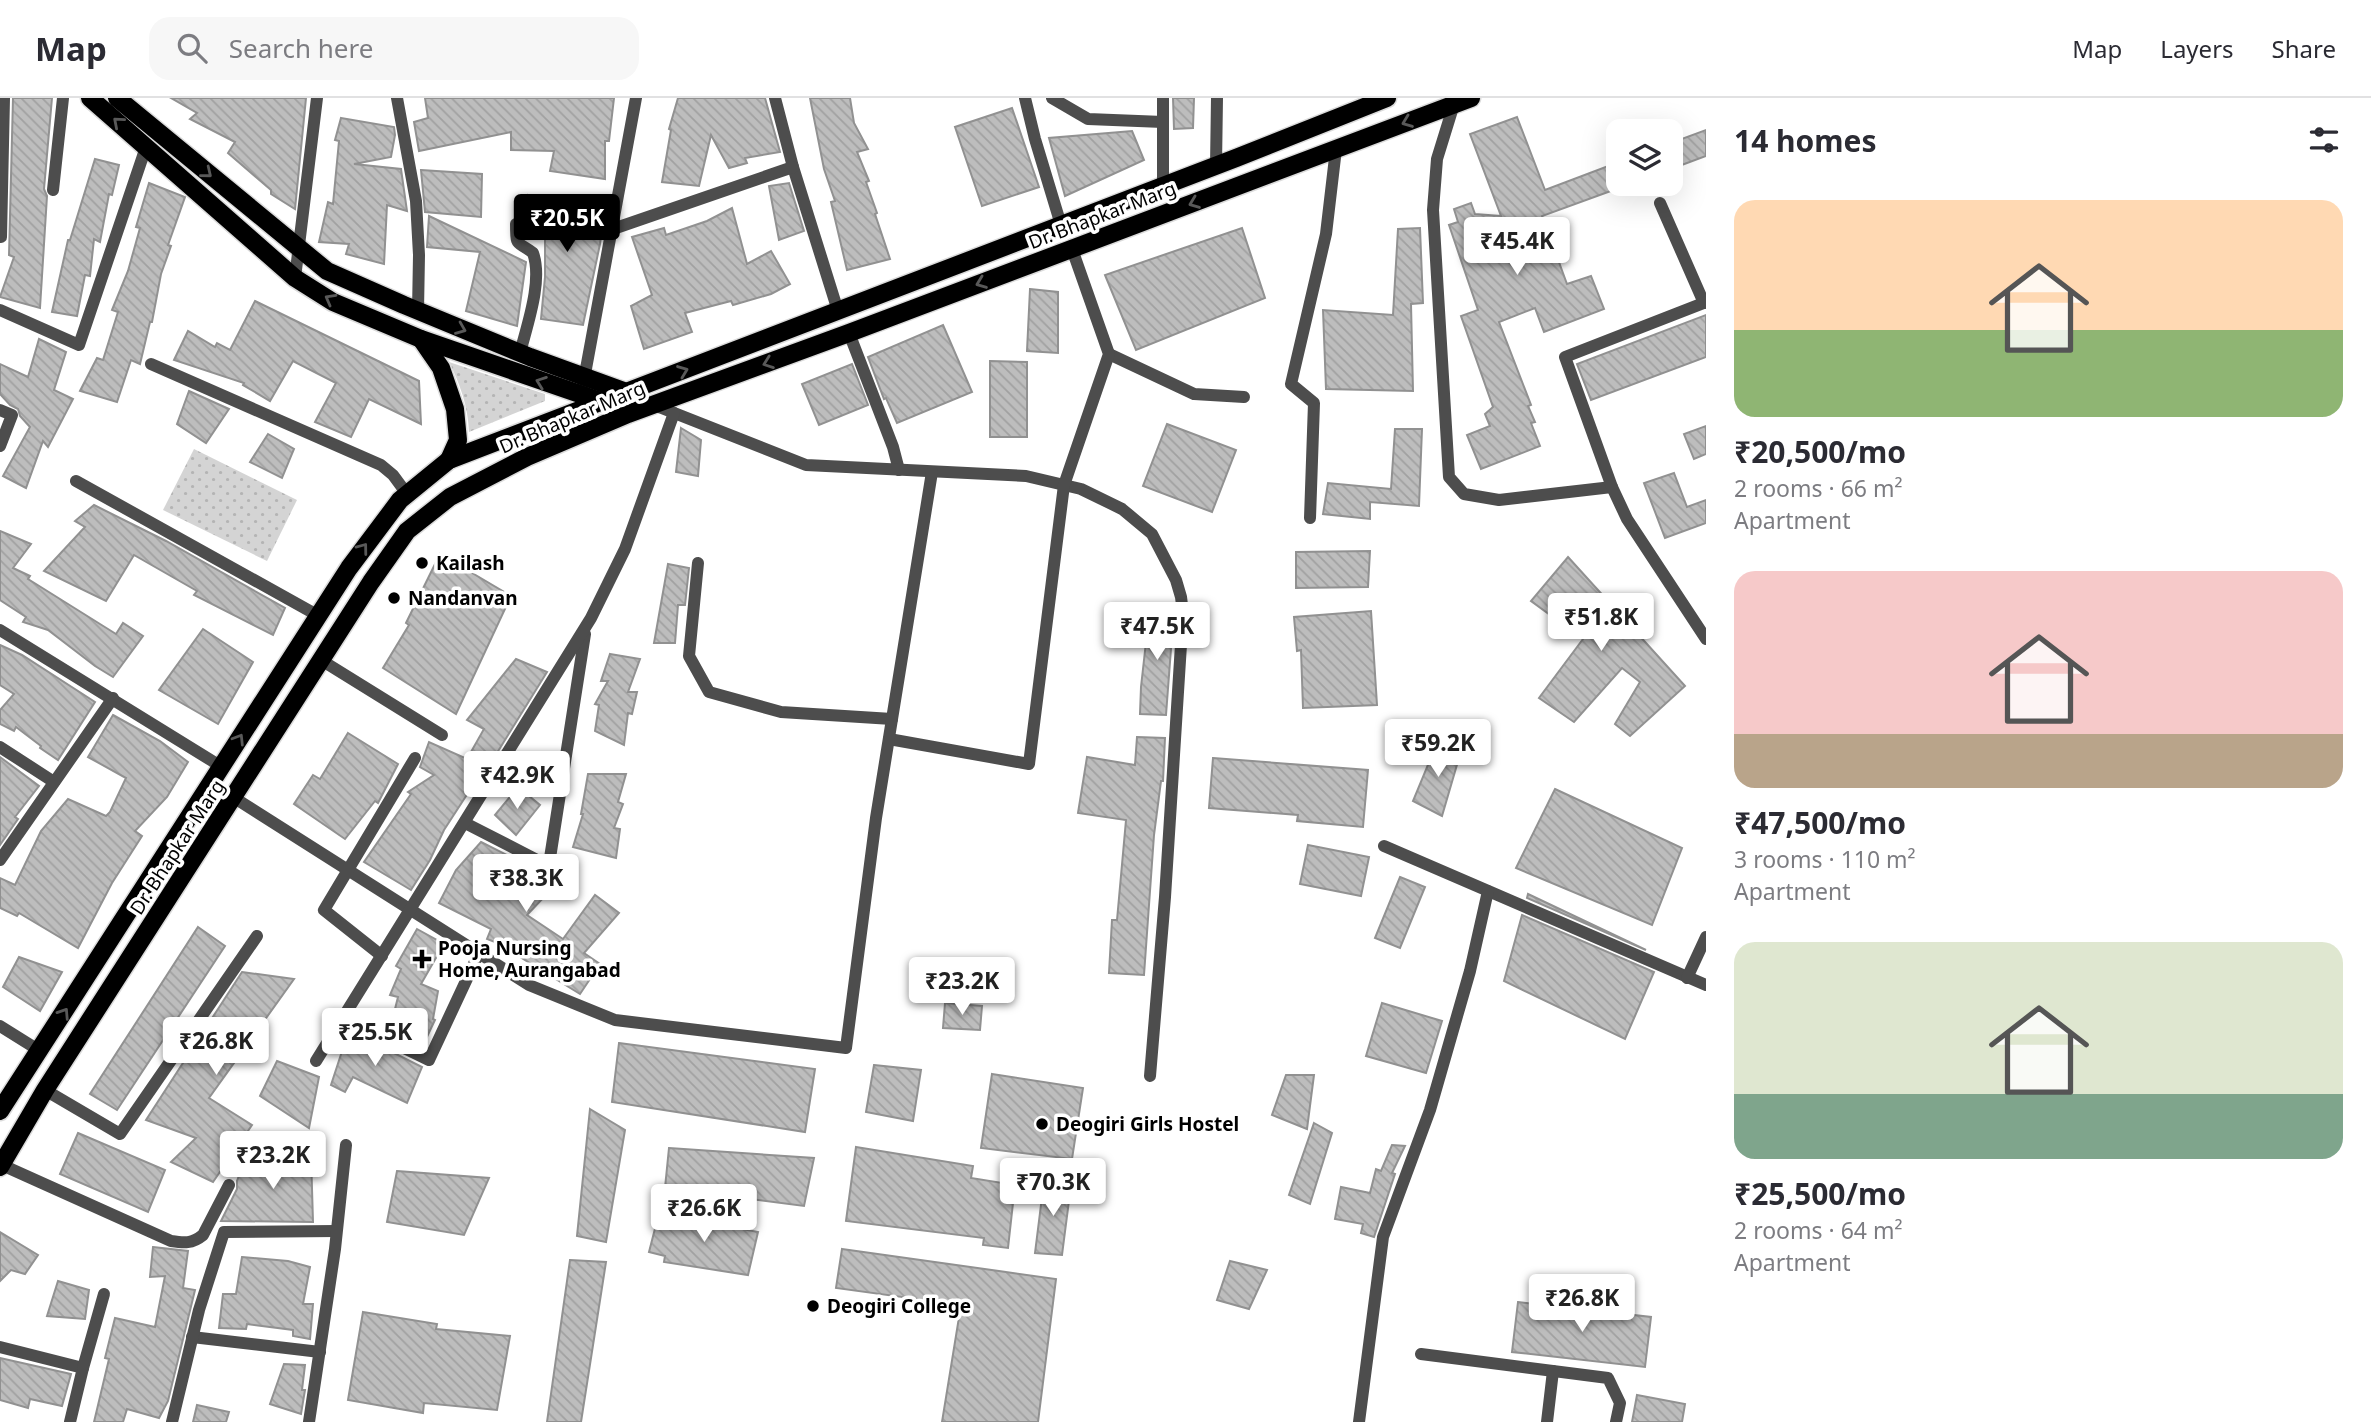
<!DOCTYPE html>
<meta charset="utf-8">
<style>
body{margin:0;font-family:"Noto Sans",sans-serif;background:#f7f7f7;color:#2b2b33;height:100vh;display:flex;flex-direction:column;font-size:26px;white-space:nowrap}
*{box-sizing:border-box;margin:0}
p{font-size:23px;color:#7c7c81}
.icon{flex:none;width:38px;height:38px;fill:none;stroke:currentColor;stroke-width:2;stroke-linecap:round;stroke-linejoin:round}
.map{position:relative;flex:1;overflow:hidden}
.drawer{display:flex;flex-direction:column;background:#fff;width:665px}
.drawer>*{flex:none}
.buttons{position:absolute;left:1606px;top:21px;display:grid;gap:14px}
.buttons a{display:grid;place-items:center;width:77px;height:77px;border-radius:14px;background:#fff;box-shadow:0 7px 28px #0002;font-size:35px}
.price{position:absolute;translate:-50% -60px;padding:0 16px;border-radius:7px;background:#fff;color:#222;font-size:23px;line-height:46px;filter:drop-shadow(0 2px 4px #0008)}
.price::after{content:'';position:absolute;left:50%;top:42px;width:21px;height:16px;margin-left:-10px;background:inherit;clip-path:polygon(0 0,100% 0,50% 100%)}
.price.active{background:#000;color:#fff}
ul{padding:0;list-style:none}
li{display:grid;align-content:center;gap:14px;height:371px;padding:0 28px}
li span{display:grid;place-items:center;height:217px;border-radius:21px;color:#555}
li>.icon{margin-inline-start:auto}
span .icon{width:126px;height:126px;fill:#fffc;stroke-width:1}
li b{font-size:30px}
h2{display:flex;justify-content:space-between;align-items:center;height:84px;padding:0 28px;font-size:30px}
header{display:flex;align-items:center;gap:42px;box-sizing:border-box;height:98px;padding:0 35px;background:#fff;border-bottom:2px solid #e1e1e2}
header strong{font-size:33px}
nav{display:flex;gap:38px;margin-inline-start:auto;font-size:24px}
.search{width:490px;height:63px;background:#f7f7f7;display:flex;align-items:center;gap:18px;box-sizing:border-box;padding:0 24px;border-radius:21px;color:#7c7c81;font-size:26px}
main{display:flex;flex:1;min-height:0}
.map>svg:first-child{display:block}
.park{fill:url(#park-dots)}
.building{fill:url(#building-back-hatch);stroke:#919191;stroke-width:2}
.lines{fill:none;stroke-linecap:round;stroke-linejoin:round}
.major-casing{stroke:#dbdbdb;stroke-width:21}
.minor{stroke:#4d4d4d;stroke-width:12}
.major{stroke:#000;stroke-width:18}
.oneway{stroke:#595959}
.poi-dot{fill:#000;stroke:#fff;stroke-width:2.5}
.labels{text-anchor:middle;dominant-baseline:central;stroke-width:7;stroke-linejoin:round;paint-order:stroke}
.street-label{font-size:19px;fill:#000;stroke:#fff}
.poi-label{font-size:19px;font-weight:bold;fill:#000;stroke:#fff;text-anchor:start}
</style>
<header>
<strong>Map</strong>
<div class="search"><svg class="icon" aria-label="search" viewBox="0 0 24 24"><circle cx="10" cy="10" r="6"/><path d="M15 15l6 6"/></svg>Search here</div>
<nav><a>Map</a><a>Layers</a><a>Share</a></nav>
</header>
<main>
<div class="map">
<svg width="1706" height="1324" viewBox="0 0 1706 1324">
<defs>
<pattern id="park-dots" width="8" height="8" patternUnits="userSpaceOnUse" patternTransform="scale(1.75)"><rect width="8" height="8" fill="#d4d4d4"/><path d="M2 2h.1M6 6h.1" fill="none" stroke="#b4b4b4" stroke-width="1.8" stroke-linecap="round"/></pattern>
<pattern id="building-back-hatch" width="6" height="6" patternUnits="userSpaceOnUse" patternTransform="scale(1.75)"><rect width="6" height="6" fill="#bdbdbd"/><path d="M-1 5l2 2M0 0l6 6M5-1l2 2" fill="none" stroke="#a1a1a1"/></pattern>
</defs>
<rect width="100%" height="100%" fill="#fff"/>
<g class="park">
<path d="M449,264L545,296V303L469,334C468,308 460,286 449,264Z"/>
<path d="M194,351L297,402L267,463L163,412Z"/>
</g>
<g class="building">
<path d="M13,0H52L44,91L47,98L40,210L0,199L14,159L9,157Z"/>
<path d="M171,0H306L295,111L271,96V92L228,55L235,44L190,21L197,15Z"/>
<path d="M425,0H614L609,43H605V81L550,73L554,53L511,52V34L419,53L414,24L428,20Z"/>
<path d="M678,0H765L780,54L745,60L747,65L729,70L711,37L699,88L662,84L671,32L669,31Z"/>
<path d="M810,0H850L854,25L868,51L857,54L869,83L866,84L877,115L875,116L890,161L847,172L831,104L835,103L824,71Z"/>
<path d="M1173,0H1194L1193,30L1174,31Z"/>
<path d="M1012,10L1039,89L982,108L955,29Z"/>
<path d="M1517,19L1545,92L1619,64V90L1542,118L1567,186L1591,178L1604,211L1544,234L1535,210L1499,224L1531,307L1528,308L1535,324L1531,325L1540,348L1481,371L1467,337L1490,328L1485,316L1493,309L1461,218L1478,212L1449,127L1458,124L1454,111L1471,105L1475,116L1501,118L1470,36Z"/>
<path d="M341,20L394,29L395,37L391,59L354,66L401,71L407,113L387,107L384,166L346,156L349,146L319,144L328,104L333,106L339,43L335,42Z"/>
<path d="M1706,32V58L1671,71V45Z"/>
<path d="M1132,33L1144,62L1065,98L1049,40Z"/>
<path d="M95,61L119,67L112,97L109,96L100,144L94,141L90,178L85,177L77,218L52,214L68,142H70Z"/>
<path d="M421,72L482,76L481,119L425,114Z"/>
<path d="M149,85L185,99L168,147L171,148L161,176L152,224H150L140,266L131,262L117,304L80,293L97,260L103,262L118,214L112,212L128,173L140,130L136,129Z"/>
<path d="M789,85L804,133L779,142L769,88Z"/>
<path d="M528,97L605,108L600,146L583,227L541,221L545,179V137L526,135Z"/>
<path d="M732,110L747,166L771,153L790,186L771,196L733,207L731,203L685,215L692,234L644,251L631,208L652,197L632,139L664,130L666,137L707,123Z"/>
<path d="M429,118L526,164L517,228L466,213L480,154L427,149Z"/>
<path d="M1242,130L1265,200L1136,252L1105,177Z"/>
<path d="M1420,130L1423,205L1411,206L1413,293L1326,291L1323,212L1393,217L1398,131Z"/>
<path d="M1030,191L1058,194V255L1027,253Z"/>
<path d="M255,203L419,283L421,326L369,301L351,339L315,324L336,285L293,263L270,303L243,287L244,285L174,262L188,233L215,249L217,245L230,252Z"/>
<path d="M1706,217V259L1591,302L1577,266Z"/>
<path d="M943,227L972,294L897,325L886,300L884,301L868,259Z"/>
<path d="M39,241L66,254L54,292L73,301L48,349L43,343L26,390L3,378L30,329L20,318L18,311L10,307L0,296V266L28,279Z"/>
<path d="M990,263L1027,264V339H990Z"/>
<path d="M852,266L868,307L819,327L802,286Z"/>
<path d="M189,293L229,311L206,345L177,326Z"/>
<path d="M1167,326L1236,352L1212,414L1143,388Z"/>
<path d="M1706,328V356L1694,361L1684,336Z"/>
<path d="M681,330L701,342L698,378L676,374Z"/>
<path d="M1395,331H1422L1419,408L1370,404V421L1323,416L1328,385L1391,391Z"/>
<path d="M268,336L294,351L282,380L250,364Z"/>
<path d="M1674,375L1687,409L1706,402V425L1665,440L1644,385Z"/>
<path d="M94,407L166,443L285,510L273,537L194,497L197,493L134,457L106,503L44,473L85,429L75,423Z"/>
<path d="M0,433L31,446L13,470L30,478L28,481L116,536L123,525L143,538L113,579L95,568L48,532L23,524L26,519L0,502Z"/>
<path d="M1370,453L1368,489L1296,490V454Z"/>
<path d="M440,456L511,498L456,616L383,570L409,527L406,525Z"/>
<path d="M1568,459L1685,588L1630,638L1615,626L1640,584L1622,570L1574,624L1539,600L1583,541L1531,503Z"/>
<path d="M668,466L689,470L685,507H678L675,545H654Z"/>
<path d="M1150,508L1174,511L1166,617L1140,616L1141,589Z"/>
<path d="M1371,513L1377,607L1303,610L1301,552L1297,553L1294,519Z"/>
<path d="M203,531L253,564L218,626L159,592Z"/>
<path d="M0,547L22,557L95,604L58,662L40,650L41,648L16,629L14,633L0,626V612L14,596L0,587Z"/>
<path d="M610,556L640,561L628,594H637L632,616L628,615L624,647L595,633L599,607L595,606L608,583H601Z"/>
<path d="M516,561L547,574L479,684L470,696L468,695L444,732L430,762L411,792L364,764L411,696L408,694L434,677L420,669L429,644L467,661L484,631L467,622Z"/>
<path d="M113,617L160,643L188,664L167,699L135,733L142,738L112,785L78,850L19,815L17,818L0,810V780L15,787L41,733L68,701L106,718L110,714L126,680L88,659Z"/>
<path d="M348,635L398,666L378,705L375,703L345,741L294,706L313,677L320,681Z"/>
<path d="M1137,639L1165,640L1163,683H1161L1154,737L1144,877L1109,875L1112,822H1117L1126,722L1078,715L1087,659L1135,667Z"/>
<path d="M1437,645L1461,653L1442,718L1413,703Z"/>
<path d="M0,659L39,688L15,719L18,721L0,747Z"/>
<path d="M1213,660L1368,672L1363,729L1297,723L1298,717L1209,710Z"/>
<path d="M588,676H626L618,704L623,706L614,730L620,731L616,760L573,749L583,716H581Z"/>
<path d="M518,689L540,707L516,737L495,717Z"/>
<path d="M1555,691L1682,750L1652,827L1516,770Z"/>
<path d="M481,744L537,772L563,779L527,817L563,841L595,797L619,815L584,855L600,866L580,896L520,859L523,855L487,841L491,831L439,805L456,772Z"/>
<path d="M1308,747L1369,759L1361,798L1300,786Z"/>
<path d="M1400,779L1425,789L1400,850L1375,840Z"/>
<path d="M1528,796L1646,852L1527,800Z"/>
<path d="M1522,817L1654,874L1625,941L1504,883Z"/>
<path d="M198,829L225,848L117,1012L90,996Z"/>
<path d="M417,831L444,846L421,886L438,893L433,921L435,922L425,943L392,923L398,899L390,897L401,871L396,868Z"/>
<path d="M19,859L62,874L40,913L3,889Z"/>
<path d="M242,874L294,881L209,1000L252,1027L213,1084L171,1064L196,1040L146,1022Z"/>
<path d="M945,905L982,908L980,932L943,930Z"/>
<path d="M1382,905L1442,923L1426,975L1366,958Z"/>
<path d="M348,935L360,938L422,969L407,1005L353,979L345,994L331,987Z"/>
<path d="M619,945L815,971L805,1034L612,1004Z"/>
<path d="M277,963L319,979L309,1030L260,998Z"/>
<path d="M874,967L921,972L913,1023L866,1014Z"/>
<path d="M992,976L1083,990L1072,1061L981,1050Z"/>
<path d="M1286,977H1314L1307,1031L1272,1017Z"/>
<path d="M590,1011L625,1032L606,1144L577,1138Z"/>
<path d="M1314,1025L1332,1035L1310,1106L1289,1097Z"/>
<path d="M78,1035L165,1072L148,1114L60,1076Z"/>
<path d="M1392,1047L1405,1048L1392,1075L1395,1076L1374,1139L1361,1135L1363,1126L1335,1121L1341,1089L1370,1095L1376,1071L1381,1073Z"/>
<path d="M856,1049L973,1068L971,1080L1015,1087L1008,1150L983,1147L984,1140L846,1123Z"/>
<path d="M669,1050L814,1060L804,1108L665,1090Z"/>
<path d="M311,1057L313,1124L221,1123L237,1091V1083L245,1062Z"/>
<path d="M397,1073L489,1080L464,1137L387,1124Z"/>
<path d="M1044,1083L1071,1087L1062,1157L1035,1155Z"/>
<path d="M659,1115L758,1134L748,1177L664,1164L665,1158L649,1154Z"/>
<path d="M0,1134L38,1157L25,1176L11,1172L0,1183Z"/>
<path d="M153,1149L188,1153L183,1190L195,1192L168,1303L159,1320L127,1311L123,1324H94L109,1261L105,1260L115,1220L155,1229L165,1178L150,1179Z"/>
<path d="M842,1151L1056,1181L1038,1324H942L961,1207L836,1190Z"/>
<path d="M242,1159L288,1163L310,1169L303,1206H313L310,1241L293,1238V1232L247,1226L246,1231L219,1230L223,1196H236Z"/>
<path d="M570,1162L606,1164L581,1324H547Z"/>
<path d="M1230,1163L1267,1172L1249,1211L1217,1202Z"/>
<path d="M58,1183L89,1192L85,1221L47,1218Z"/>
<path d="M1518,1204L1651,1219L1645,1269L1512,1254Z"/>
<path d="M363,1214L437,1226L436,1231L510,1238L497,1312L424,1305L423,1315L348,1302Z"/>
<path d="M0,1260L71,1276L62,1308L30,1301L28,1310L0,1302Z"/>
<path d="M284,1266L305,1267L302,1292H305L301,1316L270,1306Z"/>
<path d="M1637,1297L1685,1306L1682,1324H1632Z"/>
<path d="M197,1307L229,1314L226,1324H193Z"/>
</g>
<g class="lines">
<g class="major-casing">
<g id="major">
<path d="M90,0L295,180L333,204L421,241L603,304"/>
<path d="M117,0L327,173L404,207L530,259L629,295"/>
<path d="M421,241L441,270L455,311L458,342L449,362"/>
<path d="M0,1013L349,470L400,402L449,362L1236,60L1387,0"/>
<path d="M0,1069L45,992L371,484L407,433L450,399L527,359L628,316L849,235L1471,0"/>
</g>
</g>
<g class="minor">
<path d="M397,0L416,103L419,157L418,213"/>
<path d="M775,0L793,69L838,213"/>
<path d="M1025,0L1035,41L1061,127"/>
<path d="M1052,0L1088,21L1163,24"/>
<path d="M1454,6L1437,61L1433,112L1449,379L1464,396L1499,402L1612,389"/>
<path d="M1216,68L1217,0"/>
<path d="M1163,88V0"/>
<path d="M53,92L63,0"/>
<path d="M1660,105L1704,205"/>
<path d="M516,126C516,151 517,142 533,155C543,183 527,227 520,255"/>
<path d="M613,131L793,69"/>
<path d="M1,139L4,0"/>
<path d="M295,180L317,0"/>
<path d="M1706,204L1565,259L1612,389L1627,421L1706,541"/>
<path d="M0,212L79,247L146,49"/>
<path d="M849,235L893,349L899,372"/>
<path d="M1109,256L1194,296L1244,299"/>
<path d="M151,266L381,367L393,377L407,396"/>
<path d="M583,287L636,0"/>
<path d="M654,307L806,367L1026,378L1081,391L1122,411L1152,436L1176,482L1181,499L1183,515L1165,799L1150,978"/>
<path d="M0,312L12,317L0,348"/>
<path d="M76,383L317,517"/>
<path d="M1310,420L1314,305L1291,286L1326,136L1336,51"/>
<path d="M698,465L689,558L709,594L781,614L892,621"/>
<path d="M0,532L222,669"/>
<path d="M321,562L442,637"/>
<path d="M889,641L1029,666L1064,387L1109,256L1072,151"/>
<path d="M0,649L54,684"/>
<path d="M233,699L529,887L615,922L846,950L876,720L932,374"/>
<path d="M465,725L541,764L550,760L585,536"/>
<path d="M1384,748L1706,887"/>
<path d="M0,762L113,600"/>
<path d="M382,858L324,812L415,660"/>
<path d="M1687,880L1706,839"/>
<path d="M343,920L429,962L479,855"/>
<path d="M0,928L40,953"/>
<path d="M316,963L591,520L625,451L674,315"/>
<path d="M45,992L120,1036L257,838"/>
<path d="M2,1067L171,1143C184,1145 192,1146 203,1137L229,1087"/>
<path d="M192,1239L320,1254"/>
<path d="M0,1249L83,1270L70,1324"/>
<path d="M1421,1256L1608,1280L1620,1305L1616,1324"/>
<path d="M83,1270L104,1196"/>
<path d="M172,1324L199,1212L224,1134L336,1133"/>
<path d="M309,1324L335,1151L346,1047"/>
<path d="M1359,1324L1383,1139L1430,1012L1470,873L1488,793"/>
<path d="M1547,1324L1553,1273"/>
</g>
<use href="#major" class="major"/>
</g>
<defs><path id="oneway-chevron" d="M-2-3.5L2.5 0L-2 3.5" fill="none" stroke-width="1.6" stroke-linecap="round" stroke-linejoin="round" transform="scale(1.75)"/></defs>
<g class="oneway">
<use href="#oneway-chevron" transform="translate(118 24) rotate(-139)"/>
<use href="#oneway-chevron" transform="translate(1407 24) rotate(159)"/>
<use href="#oneway-chevron" transform="translate(207 75) rotate(39)"/>
<use href="#oneway-chevron" transform="translate(1194 105) rotate(159)"/>
<use href="#oneway-chevron" transform="translate(981 185) rotate(159)"/>
<use href="#oneway-chevron" transform="translate(330 201) rotate(-151)"/>
<use href="#oneway-chevron" transform="translate(461 231) rotate(22)"/>
<use href="#oneway-chevron" transform="translate(768 265) rotate(160)"/>
<use href="#oneway-chevron" transform="translate(683 273) rotate(-21)"/>
<use href="#oneway-chevron" transform="translate(541 284) rotate(-160)"/>
<use href="#oneway-chevron" transform="translate(363 450) rotate(-53)"/>
<use href="#oneway-chevron" transform="translate(239 641) rotate(-58)"/>
<use href="#oneway-chevron" transform="translate(64 915) rotate(-57)"/>
</g>
<g class="poi-dot">
<circle cx="422" cy="465" r="7"/>
<circle cx="394" cy="500" r="7"/>
<path d="M418.5 850.5h7v7h7v7h-7v7h-7v-7h-7v-7h7z"/>
<circle cx="1042" cy="1026" r="7"/>
<circle cx="813" cy="1208" r="7"/>
</g>
<g class="labels">
<g class="street-label">
<text transform="translate(1102 117) rotate(-21)">Dr. Bhapkar Marg</text>
<text transform="translate(572 319) rotate(-23)">Dr. Bhapkar Marg</text>
<text transform="translate(177 749) rotate(-57)">Dr. Bhapkar Marg</text>
</g>
<g class="poi-label">
<text x="436" y="465">Kailash</text>
<text x="408" y="500">Nandanvan</text>
<text x="438" y="850">Pooja Nursing<tspan x="438" dy="22">Home, Aurangabad</tspan></text>
<text x="1056" y="1026">Deogiri Girls Hostel</text>
<text x="827" y="1208">Deogiri College</text>
</g>
</g>
</svg>
<div class="buttons">
<a><svg class="icon" aria-label="layers" viewBox="0 0 24 24"><path d="M12 4l9 5-9 5-9-5zM3 14l9 5 9-5"/></svg></a>
</div>
<b class="price active" style="left:567px;top:156px">₹20.5K</b>
<b class="price" style="left:1517px;top:179px">₹45.4K</b>
<b class="price" style="left:1601px;top:555px">₹51.8K</b>
<b class="price" style="left:1157px;top:564px">₹47.5K</b>
<b class="price" style="left:1438px;top:681px">₹59.2K</b>
<b class="price" style="left:517px;top:713px">₹42.9K</b>
<b class="price" style="left:526px;top:816px">₹38.3K</b>
<b class="price" style="left:962px;top:919px">₹23.2K</b>
<b class="price" style="left:375px;top:970px">₹25.5K</b>
<b class="price" style="left:216px;top:979px">₹26.8K</b>
<b class="price" style="left:273px;top:1093px">₹23.2K</b>
<b class="price" style="left:1053px;top:1120px">₹70.3K</b>
<b class="price" style="left:704px;top:1146px">₹26.6K</b>
<b class="price" style="left:1582px;top:1236px">₹26.8K</b>
</div>
<section class="drawer">
<h2>14 homes<svg class="icon" aria-label="filters" viewBox="0 0 24 24"><path d="M4 7h16M4 17h16"/><circle cx="9" cy="7" r="2"/><circle cx="15" cy="17" r="2"/></svg></h2>
<ul>
<li><span style="background:linear-gradient(#ffd9b3 60%,#8fb573 0)"><svg class="icon" aria-label="home" viewBox="0 0 24 24"><path d="M3 11l9-7 9 7M6 9v11h12V9"/></svg></span><div><b>₹20,500/mo</b><p>2 rooms · 66 m²</p><p>Apartment</p></div></li>
<li><span style="background:linear-gradient(#f6c9c9 75%,#b9a48a 0)"><svg class="icon" aria-label="home" viewBox="0 0 24 24"><path d="M3 11l9-7 9 7M6 9v11h12V9"/></svg></span><div><b>₹47,500/mo</b><p>3 rooms · 110 m²</p><p>Apartment</p></div></li>
<li><span style="background:linear-gradient(#dfe7d0 70%,#7fa58c 0)"><svg class="icon" aria-label="home" viewBox="0 0 24 24"><path d="M3 11l9-7 9 7M6 9v11h12V9"/></svg></span><div><b>₹25,500/mo</b><p>2 rooms · 64 m²</p><p>Apartment</p></div></li>
</ul>
</section>
</main>
